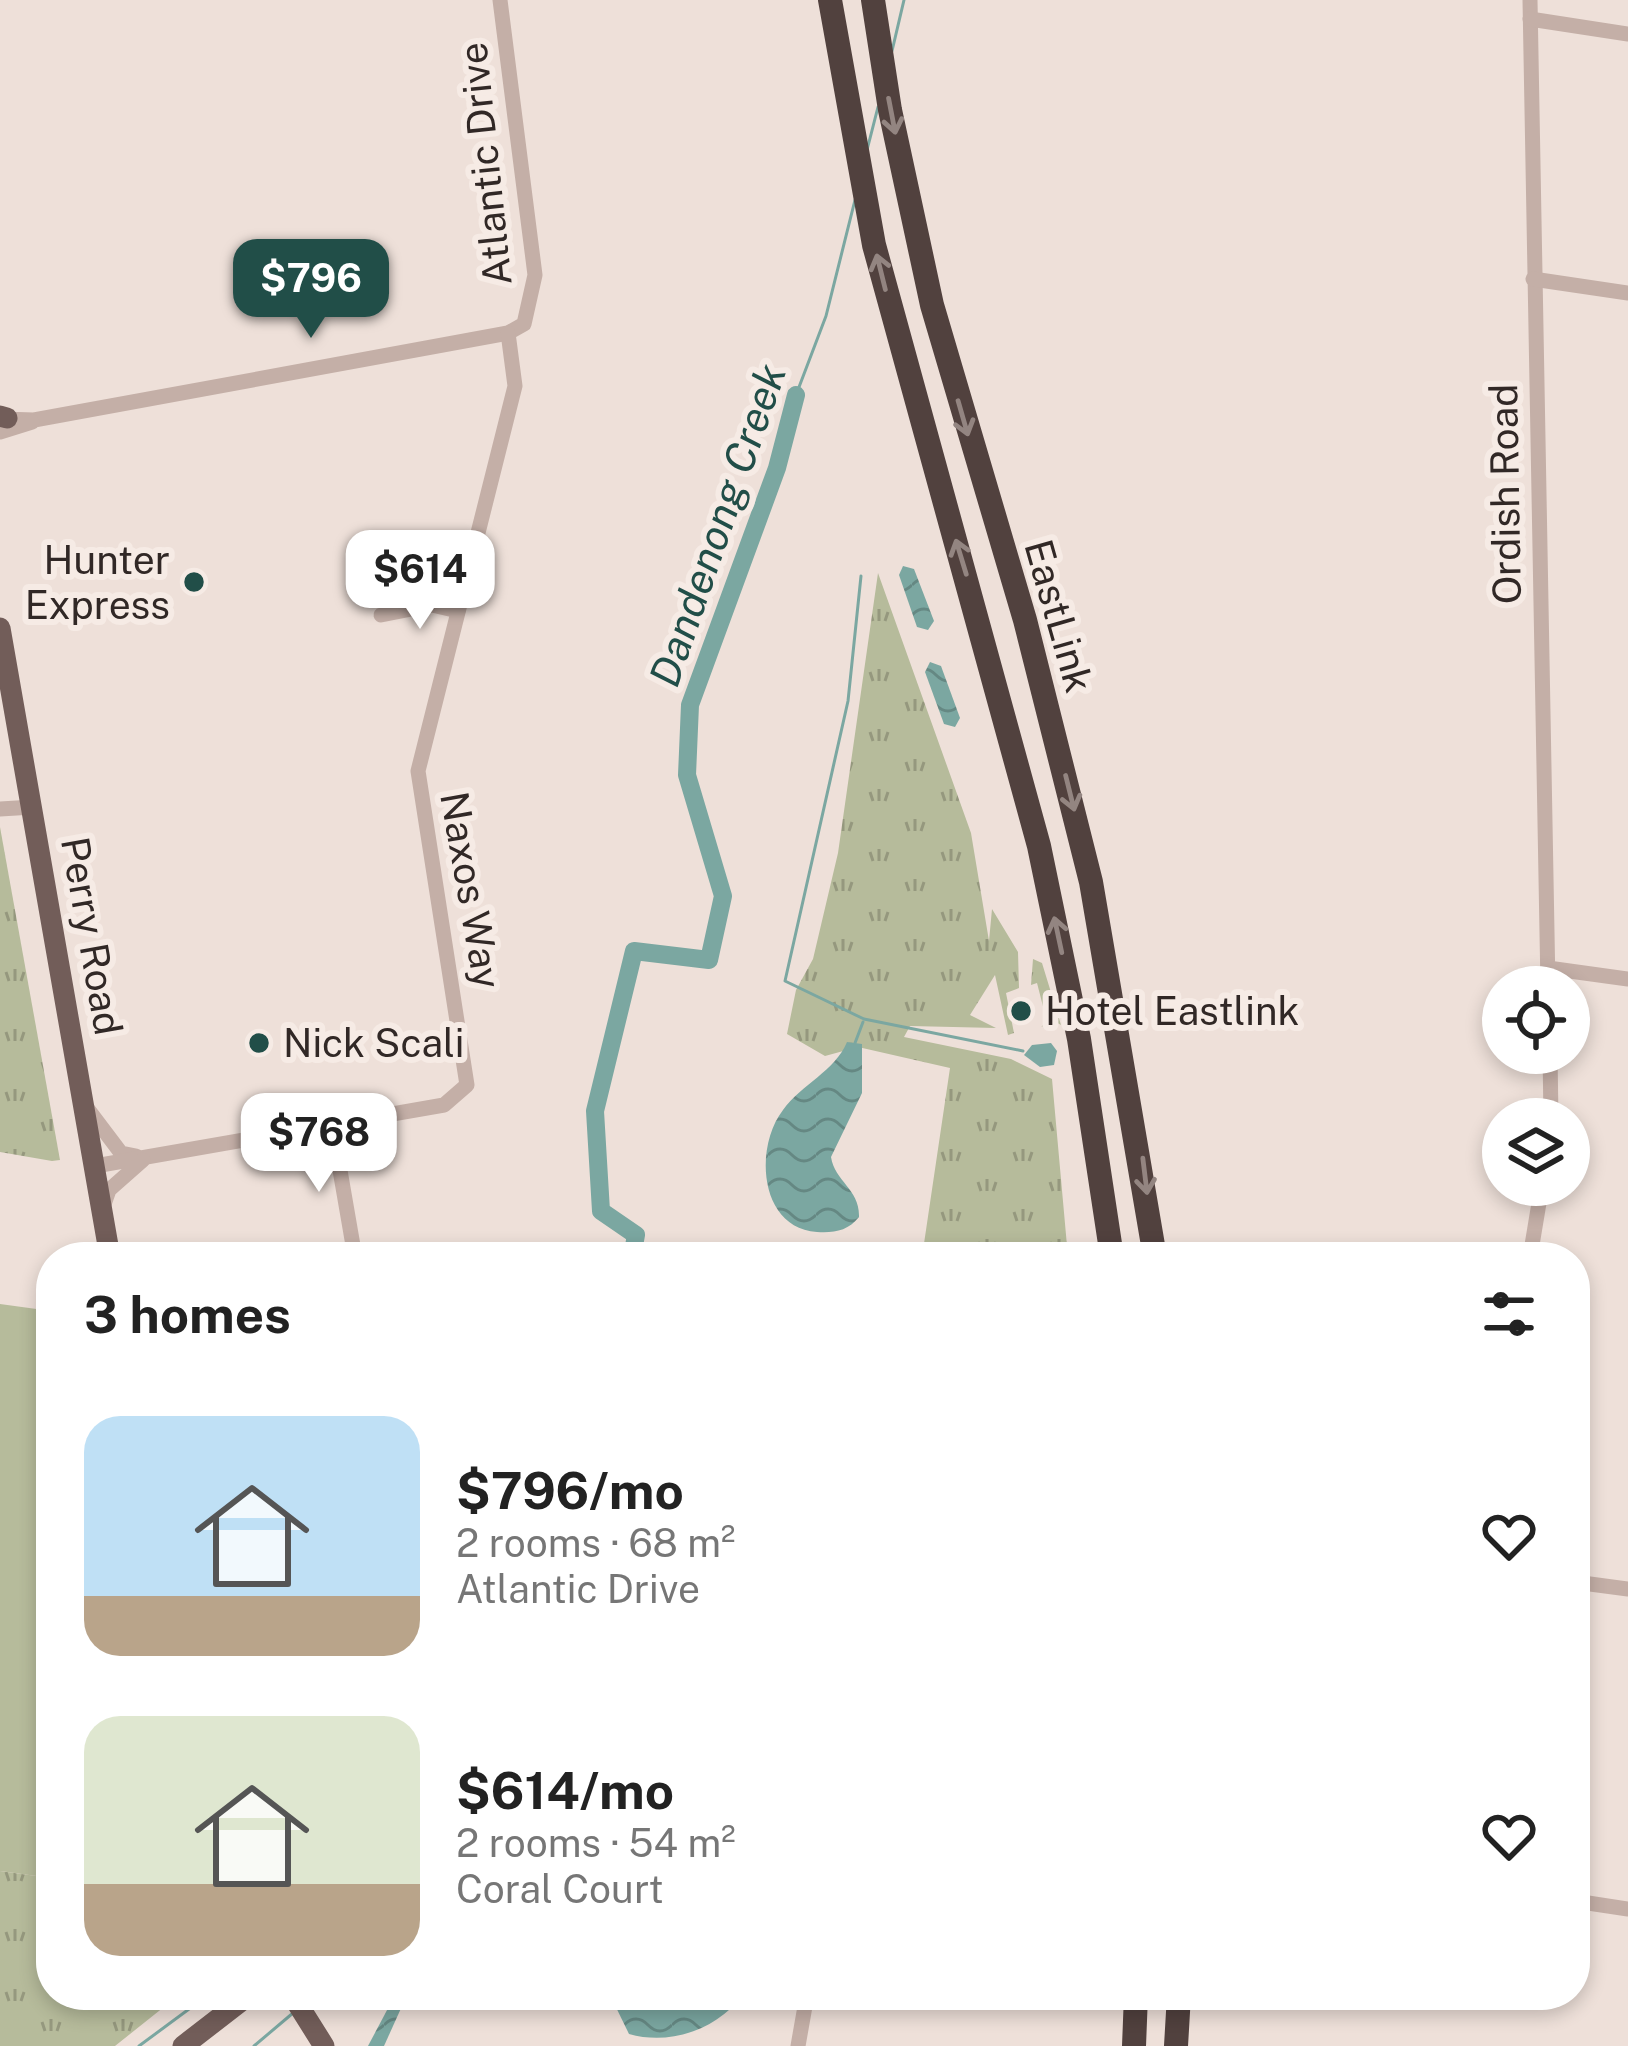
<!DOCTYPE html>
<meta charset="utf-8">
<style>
body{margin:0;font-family:"Public Sans",sans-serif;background:#f6f6f6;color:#222;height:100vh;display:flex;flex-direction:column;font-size:45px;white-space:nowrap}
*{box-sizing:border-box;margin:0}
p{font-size:39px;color:#767676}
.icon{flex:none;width:66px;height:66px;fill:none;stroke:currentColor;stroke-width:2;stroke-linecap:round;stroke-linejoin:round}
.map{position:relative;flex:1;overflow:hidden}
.panel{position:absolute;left:36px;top:1242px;width:1554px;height:768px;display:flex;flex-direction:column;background:#fff;border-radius:48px;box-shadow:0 6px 18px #0003}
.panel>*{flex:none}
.controls{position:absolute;left:1482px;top:966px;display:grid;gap:24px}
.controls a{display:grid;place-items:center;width:108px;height:108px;border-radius:50%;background:#fff;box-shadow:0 6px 18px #0003;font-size:60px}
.price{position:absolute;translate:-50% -102px;padding:0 27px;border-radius:24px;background:#fff;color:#222;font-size:39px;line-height:78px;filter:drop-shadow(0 3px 6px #0008)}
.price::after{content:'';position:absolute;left:50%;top:72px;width:36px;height:27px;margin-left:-18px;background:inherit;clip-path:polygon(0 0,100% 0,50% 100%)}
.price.current{background:#214e48;color:#fff}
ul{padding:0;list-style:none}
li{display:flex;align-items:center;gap:36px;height:300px;padding:0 48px}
li span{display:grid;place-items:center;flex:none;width:336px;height:240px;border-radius:36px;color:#555}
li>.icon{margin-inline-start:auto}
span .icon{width:144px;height:144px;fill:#fffc;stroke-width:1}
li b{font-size:51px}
h2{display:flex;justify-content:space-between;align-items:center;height:144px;padding:0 48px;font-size:51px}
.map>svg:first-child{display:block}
.grass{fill:url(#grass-tufts)}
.garden{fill:#b6bb9b}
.water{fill:url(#water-waves)}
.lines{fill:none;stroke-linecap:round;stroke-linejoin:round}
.stream{stroke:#7ba7a1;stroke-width:3}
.river{stroke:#7ba7a1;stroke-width:18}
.minor{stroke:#c4afa7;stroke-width:15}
.major{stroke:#725d59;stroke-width:21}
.highway{stroke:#51413e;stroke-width:24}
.oneway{stroke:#938581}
.poi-dot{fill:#214e48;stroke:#f6ebe5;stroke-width:4.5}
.labels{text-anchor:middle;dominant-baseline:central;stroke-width:12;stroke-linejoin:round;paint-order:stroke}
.street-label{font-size:39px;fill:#312826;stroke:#f6ebe5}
.poi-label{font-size:39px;fill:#312826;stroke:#f6ebe5;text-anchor:start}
.water-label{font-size:42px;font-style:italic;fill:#214e48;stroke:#f6ebe5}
</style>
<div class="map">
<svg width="1628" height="2046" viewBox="0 0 1628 2046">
<defs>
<pattern id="grass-tufts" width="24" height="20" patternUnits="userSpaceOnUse" patternTransform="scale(3)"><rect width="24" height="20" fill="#b6bb9b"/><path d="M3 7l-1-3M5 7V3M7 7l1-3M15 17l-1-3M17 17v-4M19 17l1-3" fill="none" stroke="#95987e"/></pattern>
<pattern id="water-waves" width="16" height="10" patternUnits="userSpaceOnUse" patternTransform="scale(3)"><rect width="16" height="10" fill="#7ba7a1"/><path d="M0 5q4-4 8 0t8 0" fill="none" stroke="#658883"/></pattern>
</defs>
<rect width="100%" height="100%" fill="#eee0d9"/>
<g class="grass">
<path d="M878,573L971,833L989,941L992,909L1018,952L1019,988L1006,993L1014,1033L1008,1035L995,975L970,1015L996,1028L910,1026L904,1037L1011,1059L1052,1079L1068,1257H922L950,1068L858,1047L825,1056L787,1034L796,990L813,959L838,853Z"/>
<path d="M0,827L60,1160L52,1161L0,1152Z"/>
<path d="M1033,959L1042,963L1061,1025L1054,1021L1041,1027L1047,1022L1037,983L1031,985Z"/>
<path d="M0,1871L51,1878V1995H179L115,2046H0Z"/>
</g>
<path class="garden" d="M0,1304L51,1311V1878L0,1871Z"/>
<g class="water">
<path d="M903,566L914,569L934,621L928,630L917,627L899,575Z"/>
<path d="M930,662L941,666L960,718L955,727L944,724L925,672Z"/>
<path d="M847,1042L862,1044V1093L831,1157C835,1182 860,1189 859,1217C848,1231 834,1233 817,1232C759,1228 754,1147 783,1110C802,1084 835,1071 847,1042Z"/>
<path d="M1051,1043L1057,1051L1054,1065L1040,1067L1024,1055L1032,1045Z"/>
<path d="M395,1995H407L384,2046H368Z"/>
<path d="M610,1995H743C717,2029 671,2046 629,2034Z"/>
</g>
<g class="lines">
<g class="stream">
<path d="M892,51L904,0"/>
<path d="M867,150L878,107"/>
<path d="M796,395L826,316L855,200"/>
<path d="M861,576L848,701L785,981L864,1019L1023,1051"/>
<path d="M855,1043L863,1022"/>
<path d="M139,2046L208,1995"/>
<path d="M254,2046L293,2013"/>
</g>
<path class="river" d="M632,1257L636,1235L601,1211L595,1111L634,951L709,960L723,896L687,775L690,705L777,468L796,395"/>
<g class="minor">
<path d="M1530,0L1548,987"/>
<path d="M1530,19L1628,34"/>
<path d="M1533,279L1628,293"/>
<path d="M2,419L34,420L508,333L524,324L535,275L500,0"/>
<path d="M0,432L32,422"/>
<path d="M381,615L432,605L458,611"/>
<path d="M0,809L33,807"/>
<path d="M1548,968L1628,979"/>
<path d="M1550,1053L1551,1119"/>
<path d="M87,1108L121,1153L136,1156"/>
<path d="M332,1124L355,1257"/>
<path d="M95,1166L444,1105L467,1085L418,771L515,386L508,333"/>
<path d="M102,1210L109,1190L143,1160"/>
<path d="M1530,1257L1542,1185"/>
<path d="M1575,1582L1628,1589"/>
<path d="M1575,1901L1628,1909"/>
<path d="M798,2046L807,1995"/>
</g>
<g class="major">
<path d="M0,416L7,418"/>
<path d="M0,628L110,1257"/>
<path d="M292,1995L324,2046"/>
<path d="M183,2046L249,1995"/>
</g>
<g class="highway">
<path d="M830,0L874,245L1039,846L1079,1039L1112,1257"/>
<path d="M873,0L890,110L932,305L1025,620L1091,882L1155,1257"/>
<path d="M1134,2046L1136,1995"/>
<path d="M1176,2046L1179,1995"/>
</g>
</g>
<defs><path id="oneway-shaft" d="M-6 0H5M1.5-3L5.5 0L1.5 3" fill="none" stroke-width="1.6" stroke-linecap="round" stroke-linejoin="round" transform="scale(3)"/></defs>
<g class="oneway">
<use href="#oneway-shaft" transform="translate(892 116) rotate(79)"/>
<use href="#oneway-shaft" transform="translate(881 272) rotate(-104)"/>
<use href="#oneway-shaft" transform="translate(963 418) rotate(74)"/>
<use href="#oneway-shaft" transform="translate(961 557) rotate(-107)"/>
<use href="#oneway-shaft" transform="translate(1070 793) rotate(76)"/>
<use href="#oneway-shaft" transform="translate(1058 935) rotate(-102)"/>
<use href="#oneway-shaft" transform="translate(1145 1176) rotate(83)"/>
</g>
<g class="poi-dot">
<circle cx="194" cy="582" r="12"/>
<circle cx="1021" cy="1011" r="12"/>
<circle cx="259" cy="1043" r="12"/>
</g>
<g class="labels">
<g class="street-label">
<text transform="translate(485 164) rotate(-96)">Atlantic Drive</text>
<text transform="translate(1505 494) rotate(-91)">Ordish Road</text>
<text transform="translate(1059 616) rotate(74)">EastLink</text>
<text transform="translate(471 890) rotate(80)">Naxos Way</text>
<text transform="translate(92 936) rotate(80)">Perry Road</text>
</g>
<g class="poi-label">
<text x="170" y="560" text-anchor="end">Hunter<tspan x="170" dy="45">Express</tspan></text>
<text x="1045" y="1011">Hotel Eastlink</text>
<text x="283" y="1043">Nick Scali</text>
</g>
<g class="water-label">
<text transform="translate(717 525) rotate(-71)">Dandenong Creek</text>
</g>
</g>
</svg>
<div class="controls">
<a><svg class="icon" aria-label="locate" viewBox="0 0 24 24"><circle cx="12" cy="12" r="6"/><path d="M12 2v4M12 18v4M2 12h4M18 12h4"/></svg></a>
<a><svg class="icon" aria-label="layers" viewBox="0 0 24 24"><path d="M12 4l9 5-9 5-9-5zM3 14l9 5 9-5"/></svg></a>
</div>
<b class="price current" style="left:311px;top:341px">$796</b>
<b class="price" style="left:420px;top:632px">$614</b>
<b class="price" style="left:319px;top:1195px">$768</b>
<section class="panel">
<h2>3 homes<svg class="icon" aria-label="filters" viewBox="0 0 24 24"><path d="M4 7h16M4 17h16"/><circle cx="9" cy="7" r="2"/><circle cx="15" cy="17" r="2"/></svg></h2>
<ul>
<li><span style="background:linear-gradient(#bfe0f5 75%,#b9a48a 0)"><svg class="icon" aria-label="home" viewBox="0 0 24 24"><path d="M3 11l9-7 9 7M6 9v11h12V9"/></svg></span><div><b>$796/mo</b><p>2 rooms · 68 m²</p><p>Atlantic Drive</p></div><svg class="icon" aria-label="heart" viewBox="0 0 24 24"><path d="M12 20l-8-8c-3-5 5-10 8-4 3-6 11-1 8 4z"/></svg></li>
<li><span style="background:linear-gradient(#dfe7d0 70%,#b9a48a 0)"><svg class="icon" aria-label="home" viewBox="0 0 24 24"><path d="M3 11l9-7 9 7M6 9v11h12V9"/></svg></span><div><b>$614/mo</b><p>2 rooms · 54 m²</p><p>Coral Court</p></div><svg class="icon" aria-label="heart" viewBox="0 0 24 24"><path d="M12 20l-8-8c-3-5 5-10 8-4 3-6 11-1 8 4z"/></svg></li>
</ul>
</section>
</div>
